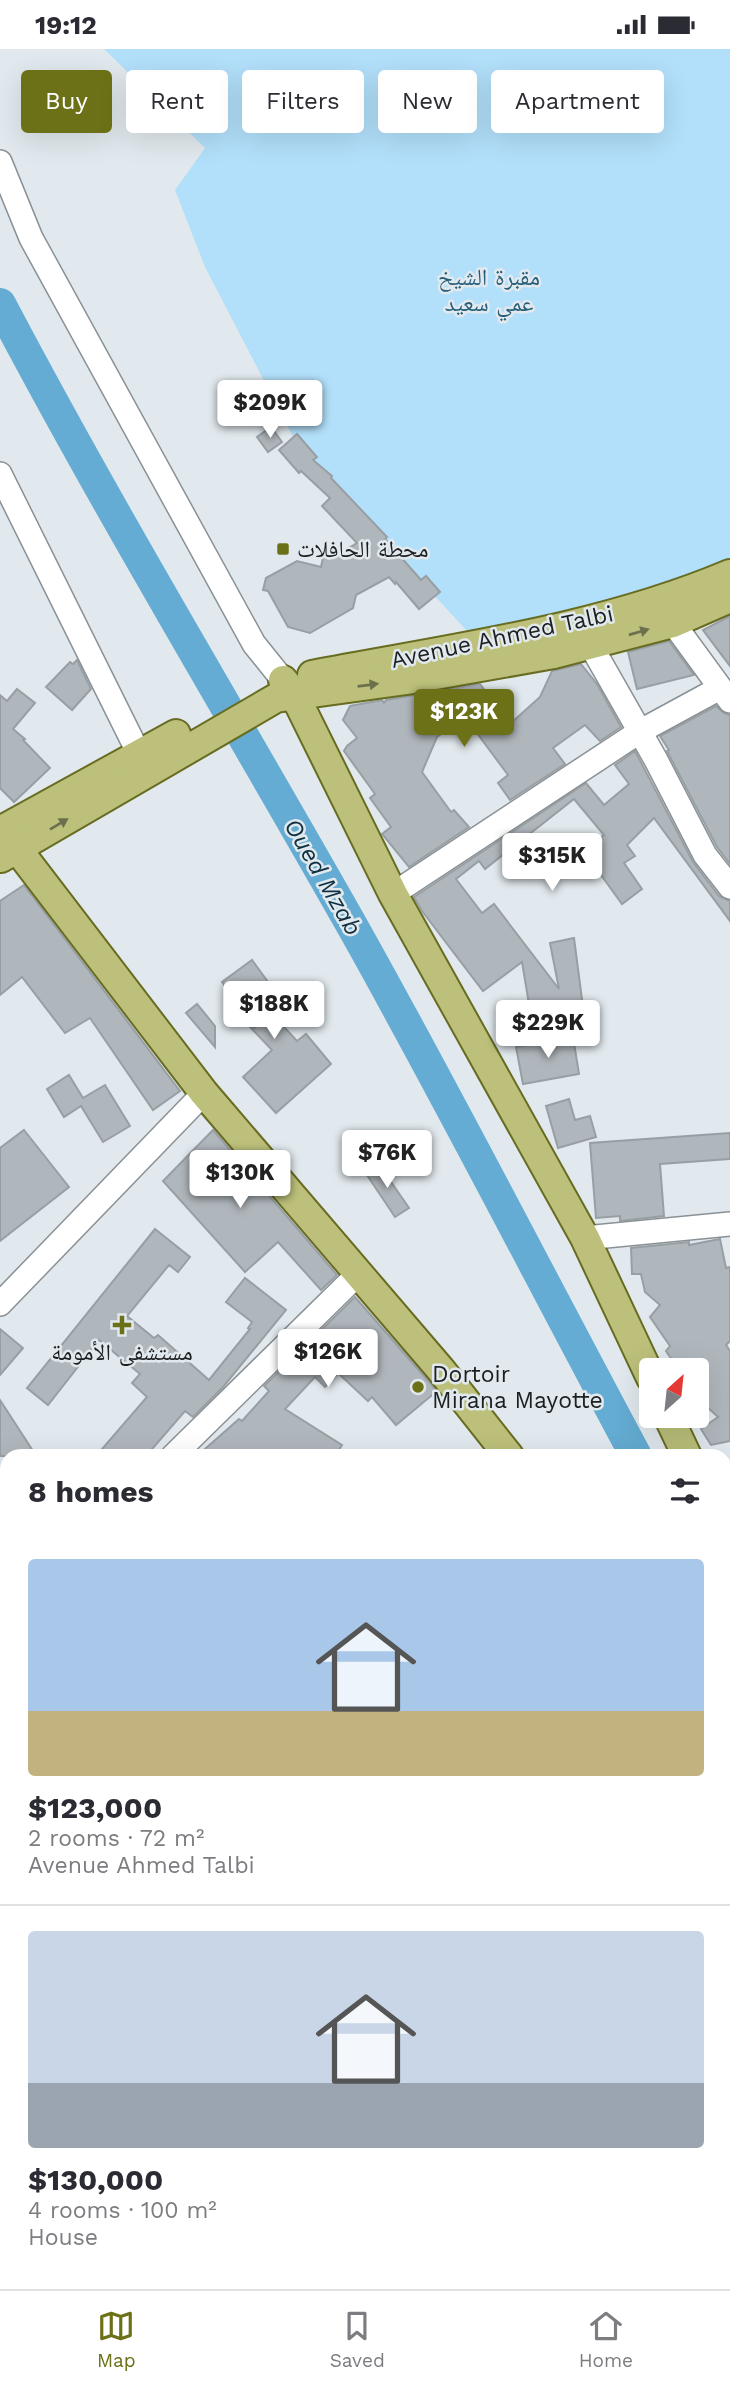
<!DOCTYPE html>
<meta charset="utf-8">
<style>
body{margin:0;font-family:"Work Sans","Noto Naskh Arabic",sans-serif;background:#f2f2f3;color:#2b2b33;height:100vh;display:flex;flex-direction:column;font-size:26px;white-space:nowrap}
*{box-sizing:border-box;margin:0}
p{font-size:23px;color:#7c7c81}
.icon{flex:none;width:38px;height:38px;fill:none;stroke:currentColor;stroke-width:2;stroke-linecap:round;stroke-linejoin:round}
.map{position:relative;flex:1;overflow:hidden}
.panel{position:absolute;left:0px;top:1400px;width:732px;height:840px;display:flex;flex-direction:column;background:#fff;border-radius:21px 21px 0 0;box-shadow:0 7px 28px #0002}
.panel>*{flex:none}
.hud{position:absolute;left:21px;top:21px;width:690px;height:63px;display:flex;gap:14px}
.needle{width:46px;rotate:27deg}
.buttons{position:absolute;left:639px;top:1309px;display:grid;gap:14px}
.buttons a{display:grid;place-items:center;width:70px;height:70px;border-radius:7px;background:#fff;box-shadow:0 7px 28px #0002;font-size:35px}
.price{position:absolute;translate:-50% -60px;padding:0 16px;border-radius:7px;background:#fff;color:#222;font-size:23px;line-height:46px;filter:drop-shadow(0 2px 4px #0008)}
.price::after{content:'';position:absolute;left:50%;top:42px;width:21px;height:16px;margin-left:-10px;background:inherit;clip-path:polygon(0 0,100% 0,50% 100%)}
.price.selected{background:#6c7118;color:#fff}
ul{padding:0;list-style:none}
li{display:grid;align-content:center;gap:14px;height:371px;padding:0 28px}
li+li{border-top:2px solid #e1e1e2}
li span{display:grid;place-items:center;height:217px;border-radius:7px;color:#555}
li>.icon{margin-inline-start:auto}
span .icon{width:126px;height:126px;fill:#fffc;stroke-width:1}
li b{font-size:30px}
h2{display:flex;justify-content:space-between;align-items:center;height:84px;padding:0 28px;font-size:30px}
.pill{padding:0 24px;border-radius:7px;background:#fff;box-shadow:0 7px 28px #0002;font-size:24px;line-height:63px}
.pill.selected{background:#6c7118;color:#fff}
.status{display:flex;justify-content:space-between;align-items:center;height:49px;padding:0 35px;background:#fff;direction:ltr}
.status svg{height:19px;fill:currentColor}
.dock{display:flex;justify-content:space-around;align-items:center;height:98px;border-top:2px solid #e1e1e2;background:#fff;font-size:19px;color:#7c7c81}
.dock a{display:grid;justify-items:center;gap:4px}
.dock .selected{color:#6c7118}
.map>svg:first-child{display:block}
.green{fill:#b2dffa}
.lines{fill:none;stroke-linecap:round;stroke-linejoin:round}
.river{stroke:#64acd3;stroke-width:32}
.building{fill:#b0b7bc;stroke:#989fa4;stroke-width:2}
.minor-casing{stroke:#8a9195;stroke-width:26}
.major-casing{stroke:#676c21;stroke-width:32}
.path{stroke:#8f9599;stroke-width:3.5;stroke-dasharray:5 5;stroke-linecap:butt}
.minor{stroke:#fff;stroke-width:23}
.major{stroke:#bcc07a;stroke-width:28}
.oneway{fill:#6c704d}
.poi-dot{fill:#6c7118;stroke:#e1e9ee;stroke-width:2.5}
.labels{text-anchor:middle;dominant-baseline:central;stroke-width:5;stroke-linejoin:round;paint-order:stroke}
.park-label{font-size:23px;fill:#275e7a;stroke:#e1e9ee}
.poi-label{font-size:23px;fill:#1c1f20;stroke:#e1e9ee;text-anchor:start}
.street-label{font-size:23px;fill:#1c1f20;stroke:#e1e9ee}
.water-label{font-size:24px;font-style:italic;fill:#0e3040;stroke:#e1e9ee}
</style>
<div class="status"><b>19:12</b><svg viewBox="0 0 49 12"><path d="M0 12V9h3v3zM5 12V6h3v6zM10 12V3h3v9zM15 12V0h3v12zM26 1h20v11H26zM47 4h2v5h-2z"/></svg></div>
<div class="map">
<svg width="730" height="2240" viewBox="0 0 730 2240">
<rect width="100%" height="100%" fill="#e1e9ee"/>
<path class="green" d="M104,0H730V509L678,537L468,583L300,401L205,218L175,141L205,99Z"/>
<g class="lines">
<g class="river">
<path d="M0,255C112,468 237,673 355,882C452,1055 542,1232 636,1407"/>
<path d="M724,1572L730,1584"/>
<path d="M724,2152L730,2151"/>
<path d="M538,2240L544,2233"/>
</g>
</g>
<g class="building">
<path d="M271,378L282,393L268,403L257,388Z"/>
<path d="M297,385L317,408L313,411L332,427L331,429L387,488L385,490L421,531L426,527L440,543L419,560L396,533L395,535L389,528L356,546L353,559L310,584L288,578L268,542L263,541L266,529L297,512L321,518L324,504L335,507L357,494L322,457L330,449L301,422L299,424L279,401Z"/>
<path d="M730,567V617L703,581Z"/>
<path d="M669,592L694,626L637,640L628,603Z"/>
<path d="M77,611L91,640L72,661L46,638L70,613L73,615Z"/>
<path d="M581,615L597,635L621,678L600,692L585,676L553,699L565,715L510,751L498,734L508,726L465,668L437,688L422,723L451,763L454,761L469,778L409,818L382,785L391,778L370,749L375,745L344,702L347,697L357,689L343,671L350,657L382,651L384,654L386,651L480,635L510,675L540,648L552,622Z"/>
<path d="M17,640L35,654L13,680L25,690L23,691L50,719L14,753L0,739V646L7,652Z"/>
<path d="M716,657L724,664L730,666V815L717,798L667,702L669,701L660,687Z"/>
<path d="M635,702L693,813L719,847L730,852V872L654,769L627,796L635,807L624,814L642,840L622,855L583,801L604,786L574,750L485,820L479,812L456,830L482,864L494,855L559,940L550,894L574,889L583,958L531,967L522,913L483,942L422,862L414,848L586,734L604,756L629,735L615,716Z"/>
<path d="M24,836L180,1042L153,1061L90,969L65,984L22,928L0,946V852Z"/>
<path d="M252,911L284,955L271,964L297,992L306,985L331,1015L276,1064L243,1028L272,1001L251,979H255L222,933Z"/>
<path d="M197,955L215,977V998L186,964Z"/>
<path d="M573,988L579,1025L523,1035L516,998Z"/>
<path d="M69,1026L83,1049L105,1036L130,1077L103,1093L81,1057L64,1068L47,1040Z"/>
<path d="M569,1050L575,1071L590,1067L596,1088L558,1099L546,1057Z"/>
<path d="M24,1081L69,1138L0,1192V1099Z"/>
<path d="M213,1081L337,1226L321,1241L278,1193L245,1223L163,1132Z"/>
<path d="M730,1084V1110L660,1115L664,1167L620,1172V1167L596,1169L590,1094Z"/>
<path d="M378,1114L409,1159L395,1168L365,1123Z"/>
<path d="M155,1180L190,1208L178,1223L169,1216L127,1267L154,1289L158,1286L209,1331L250,1280L248,1279L252,1273L226,1253L245,1229L286,1261L223,1338L193,1368L185,1362L146,1407H96L147,1348L132,1334L140,1325L99,1291L48,1356L27,1339Z"/>
<path d="M720,1190L726,1219L730,1218V1292L726,1296L730,1302V1392L711,1396L701,1380L718,1368L696,1348V1321H679L666,1302L670,1297L650,1268L660,1256L645,1243L641,1225H632L631,1199L689,1193V1196Z"/>
<path d="M355,1248L437,1342L396,1376L372,1348L368,1352L338,1324L325,1338L315,1328L285,1360L342,1396L335,1407H197L239,1370L242,1372L269,1342L264,1337Z"/>
<path d="M0,1280L23,1299L0,1326Z"/>
<path d="M0,1351L33,1402L25,1407H0Z"/>
</g>
<g class="lines">
<g class="minor-casing">
<g id="minor">
<path d="M0,113L31,189L254,595L283,631"/>
<path d="M0,425L139,705"/>
<path d="M673,574L730,652"/>
<path d="M582,581L656,711L705,806L730,838"/>
<path d="M393,845L639,683L720,639"/>
<path d="M585,1189L730,1175"/>
<path d="M0,1255L204,1044"/>
<path d="M173,1407L358,1225"/>
<path d="M0,1484L7,1495"/>
<path d="M0,1582L7,1575"/>
<path d="M0,1679L7,1689"/>
<path d="M0,1763L7,1759"/>
<path d="M0,2036H7"/>
<path d="M724,2214L730,2210"/>
<path d="M229,2240L235,2233"/>
<path d="M691,2240L700,2233"/>
</g>
</g>
<g class="major-casing">
<g id="major">
<path d="M312,626C453,599 597,581 730,525"/>
<path d="M283,631L294,645L393,845L585,1189L651,1329"/>
<path d="M2,780L204,1044L441,1321L509,1407"/>
<path d="M0,782L176,685"/>
<path d="M1,809L276,649L407,631L554,605L673,574L730,549"/>
<path d="M668,1367L687,1407"/>
<path d="M724,1488L730,1500"/>
<path d="M408,2240L411,2233"/>
<path d="M432,2240L436,2233"/>
</g>
</g>
<path class="path" d="M724,1925L730,1929"/>
<use href="#minor" class="minor"/>
<use href="#major" class="major"/>
</g>
<defs><path id="oneway-solid" d="M-6-.8H1V-3.2L6.5 0L1 3.2V.8H-6Z" transform="scale(1.75)"/></defs>
<g class="oneway">
<use href="#oneway-solid" transform="translate(639 583) rotate(-16)"/>
<use href="#oneway-solid" transform="translate(368 636) rotate(-7)"/>
<use href="#oneway-solid" transform="translate(59 775) rotate(-31)"/>
</g>
<g class="poi-dot">
<rect x="276" y="493" width="14" height="14" rx="3.5"/>
<path d="M118.5 1265.5h7v7h7v7h-7v7h-7v-7h-7v-7h7z"/>
<circle cx="418" cy="1338" r="7"/>
</g>
<g class="labels">
<g class="park-label">
<text x="489" y="228">مقبرة الشيخ<tspan x="489" dy="26">عمي سعيد</tspan></text>
</g>
<g class="poi-label">
<text x="297" y="500">محطة الحافلات</text>
<text x="122" y="1303" text-anchor="middle">مستشفى الأمومة</text>
<text x="432" y="1325">Dortoir<tspan x="432" dy="26">Mirana Mayotte</tspan></text>
</g>
<g class="street-label">
<text transform="translate(502 588) rotate(-12)">Avenue Ahmed Talbi</text>
</g>
<g class="water-label">
<text transform="translate(323 828) rotate(60)">Oued Mzab</text>
</g>
</g>
</svg>
<div class="buttons">
<a><svg class="needle" viewBox="-14 -14 28 28"><path d="M0-13l5 13h-10z" fill="#e53935"/><path d="M0 13l5-13h-10z" fill="#7c7c81"/></svg></a>
</div>
<b class="price" style="left:270px;top:391px">$209K</b>
<b class="price selected" style="left:464px;top:700px">$123K</b>
<b class="price" style="left:552px;top:844px">$315K</b>
<b class="price" style="left:274px;top:992px">$188K</b>
<b class="price" style="left:548px;top:1011px">$229K</b>
<b class="price" style="left:387px;top:1141px">$76K</b>
<b class="price" style="left:240px;top:1161px">$130K</b>
<b class="price" style="left:328px;top:1340px">$126K</b>
<div class="hud">
<a class="pill selected">Buy</a>
<a class="pill">Rent</a>
<a class="pill">Filters</a>
<a class="pill">New</a>
<a class="pill">Apartment</a>
</div>
<section class="panel">
<h2>8 homes<svg class="icon" aria-label="filters" viewBox="0 0 24 24"><path d="M4 7h16M4 17h16"/><circle cx="9" cy="7" r="2"/><circle cx="15" cy="17" r="2"/></svg></h2>
<ul>
<li><span style="background:linear-gradient(#a9c7e8 70%,#c2b280 0)"><svg class="icon" aria-label="home" viewBox="0 0 24 24"><path d="M3 11l9-7 9 7M6 9v11h12V9"/></svg></span><div><b>$123,000</b><p>2 rooms · 72 m²</p><p>Avenue Ahmed Talbi</p></div></li>
<li><span style="background:linear-gradient(#c9d6e8 70%,#9aa5b1 0)"><svg class="icon" aria-label="home" viewBox="0 0 24 24"><path d="M3 11l9-7 9 7M6 9v11h12V9"/></svg></span><div><b>$130,000</b><p>4 rooms · 100 m²</p><p>House</p></div></li>
</ul>
</section>
</div>
<nav class="dock">
<a class="selected"><svg class="icon" aria-label="map" viewBox="0 0 24 24"><path d="M3 6l6-2 6 2 6-2v14l-6 2-6-2-6 2zM9 4v14M15 6v14"/></svg>Map</a>
<a><svg class="icon" aria-label="saved" viewBox="0 0 24 24"><path d="M7 4h10v16l-5-4-5 4z"/></svg>Saved</a>
<a><svg class="icon" aria-label="home" viewBox="0 0 24 24"><path d="M3 11l9-7 9 7M6 9v11h12V9"/></svg>Home</a>
</nav>
